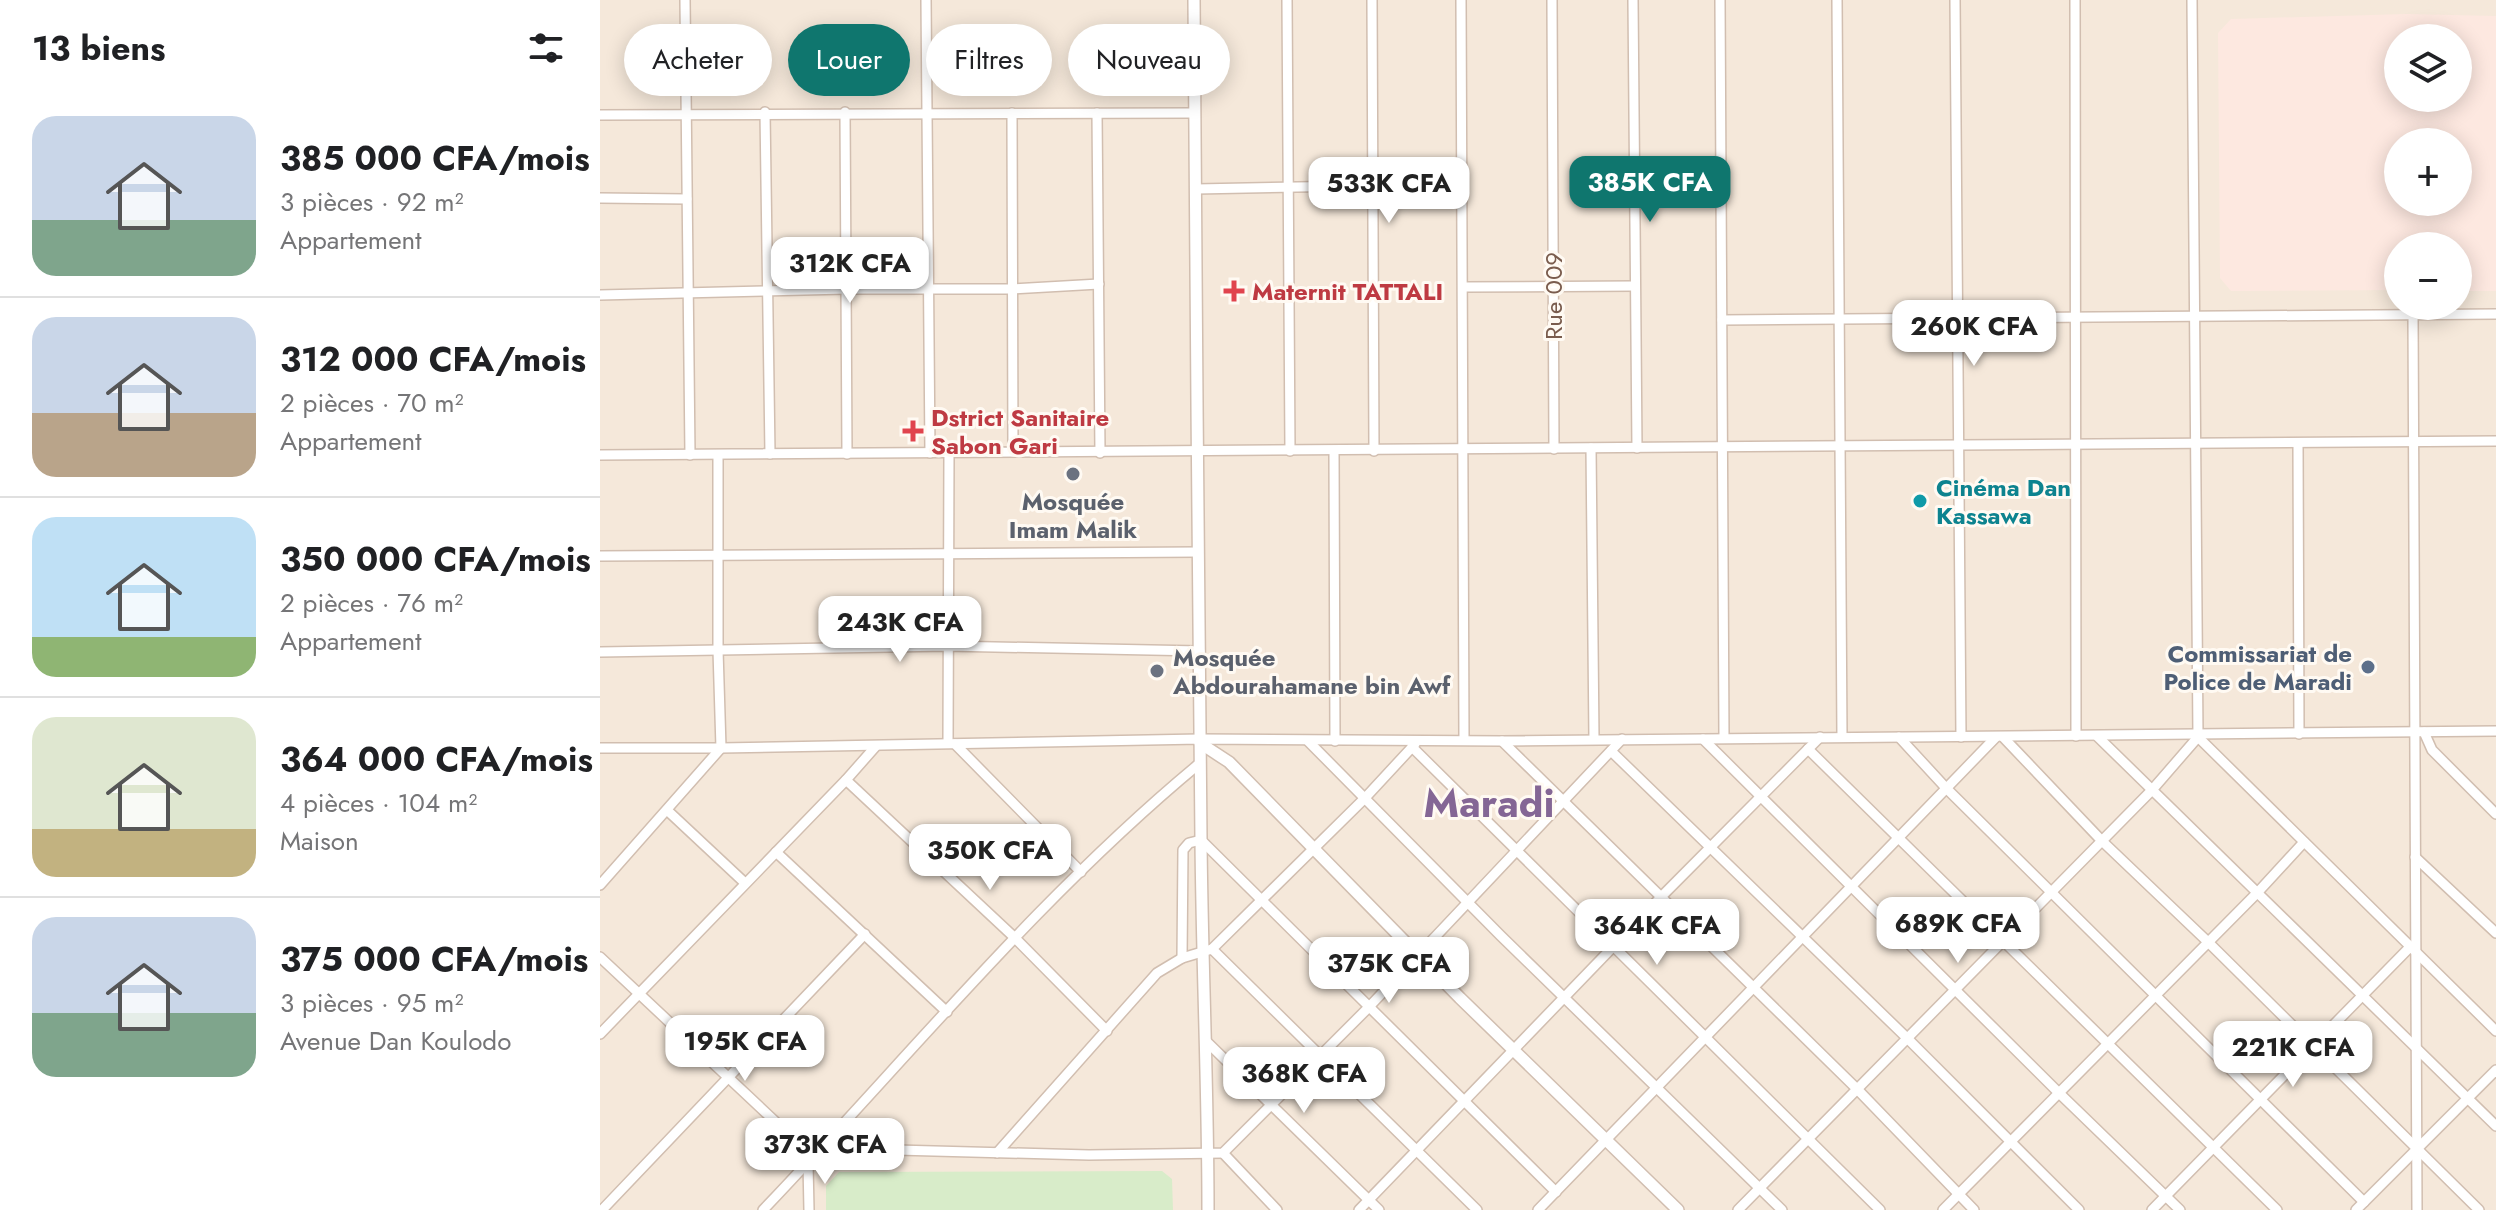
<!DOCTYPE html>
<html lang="fr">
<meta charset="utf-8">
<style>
body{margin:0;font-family:Jost,sans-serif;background:#f6f6f6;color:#202124;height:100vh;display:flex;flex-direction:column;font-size:30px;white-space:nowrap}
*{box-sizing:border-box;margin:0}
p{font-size:26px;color:#757577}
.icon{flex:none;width:44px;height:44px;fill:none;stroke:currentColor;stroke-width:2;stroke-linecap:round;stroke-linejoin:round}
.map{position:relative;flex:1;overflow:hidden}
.panel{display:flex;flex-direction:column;background:#fff;width:600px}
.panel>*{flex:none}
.guide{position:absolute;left:24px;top:24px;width:760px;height:72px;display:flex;gap:16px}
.tools{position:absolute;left:1784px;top:24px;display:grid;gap:16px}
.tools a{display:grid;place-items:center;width:88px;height:88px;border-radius:50%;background:#fff;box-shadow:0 4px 20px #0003;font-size:40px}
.price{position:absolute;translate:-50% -68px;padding:0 18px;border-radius:16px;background:#fff;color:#222;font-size:26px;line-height:52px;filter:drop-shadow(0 2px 4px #0008)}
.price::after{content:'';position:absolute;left:50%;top:48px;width:24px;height:18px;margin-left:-12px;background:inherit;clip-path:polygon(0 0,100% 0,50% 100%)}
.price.selected{background:#0f766e;color:#fff}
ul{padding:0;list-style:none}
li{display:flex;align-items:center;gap:24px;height:200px;padding:0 32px}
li+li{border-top:2px solid #e0e0e0}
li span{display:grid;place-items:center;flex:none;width:224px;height:160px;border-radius:24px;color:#555}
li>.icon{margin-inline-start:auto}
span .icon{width:96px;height:96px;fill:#fffc;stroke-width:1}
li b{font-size:34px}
h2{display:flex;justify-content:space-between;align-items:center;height:96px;padding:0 32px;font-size:34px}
.tag{padding:0 28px;border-radius:36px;background:#fff;box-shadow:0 4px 20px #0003;font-size:28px;line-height:72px}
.tag.selected{background:#0f766e;color:#fff}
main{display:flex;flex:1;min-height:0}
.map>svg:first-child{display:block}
.residential{fill:#f5e8da;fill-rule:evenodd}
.commercial{fill:#fde8e0;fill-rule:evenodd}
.green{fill:#d8ecc9}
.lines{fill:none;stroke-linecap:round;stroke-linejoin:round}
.minor-casing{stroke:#d1beb0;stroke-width:12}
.tertiary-casing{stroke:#d1beb0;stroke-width:14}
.minor{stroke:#fff;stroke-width:9}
.tertiary{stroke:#fff;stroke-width:11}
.health-dot{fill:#e0444e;stroke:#fffaf3;stroke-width:3}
.worship-dot{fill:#6b7280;stroke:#fffaf3;stroke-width:3}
.culture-dot{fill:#0f9aa8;stroke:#fffaf3;stroke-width:3}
.service-dot{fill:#5c6f8a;stroke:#fffaf3;stroke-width:3}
.labels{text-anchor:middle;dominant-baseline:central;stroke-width:6;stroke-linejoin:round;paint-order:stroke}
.health-label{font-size:24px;font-weight:bold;fill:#be3a42;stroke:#fffaf3;text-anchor:start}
.street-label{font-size:24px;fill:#7a5c4d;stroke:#fffaf3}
.culture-label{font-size:24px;font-weight:bold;fill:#0d838f;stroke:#fffaf3;text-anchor:start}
.worship-label{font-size:24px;font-weight:bold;fill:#5b616d;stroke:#fffaf3}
.service-label{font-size:24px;font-weight:bold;fill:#4e5e75;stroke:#fffaf3;text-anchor:end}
.town-label{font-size:40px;font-weight:bold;fill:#846695;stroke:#fffaf3}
</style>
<main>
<section class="panel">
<h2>13 biens<svg class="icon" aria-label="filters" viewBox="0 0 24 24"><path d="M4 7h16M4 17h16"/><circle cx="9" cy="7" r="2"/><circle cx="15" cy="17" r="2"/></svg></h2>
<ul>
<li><span style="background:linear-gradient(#c9d6e8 65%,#7fa58c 0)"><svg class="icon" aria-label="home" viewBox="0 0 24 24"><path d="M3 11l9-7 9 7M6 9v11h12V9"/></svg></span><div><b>385 000 CFA/mois</b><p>3 pièces · 92 m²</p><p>Appartement</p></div></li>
<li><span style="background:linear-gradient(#c9d6e8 60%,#b9a48a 0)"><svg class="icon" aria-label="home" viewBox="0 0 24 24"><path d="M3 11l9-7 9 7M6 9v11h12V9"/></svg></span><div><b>312 000 CFA/mois</b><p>2 pièces · 70 m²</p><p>Appartement</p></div></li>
<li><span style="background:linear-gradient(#bfe0f5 75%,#8fb573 0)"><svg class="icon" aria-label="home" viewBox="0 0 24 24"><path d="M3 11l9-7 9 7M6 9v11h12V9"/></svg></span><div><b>350 000 CFA/mois</b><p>2 pièces · 76 m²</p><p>Appartement</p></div></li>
<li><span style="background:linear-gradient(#dfe7d0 70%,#c2b280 0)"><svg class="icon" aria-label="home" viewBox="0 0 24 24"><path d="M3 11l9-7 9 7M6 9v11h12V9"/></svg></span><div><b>364 000 CFA/mois</b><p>4 pièces · 104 m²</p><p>Maison</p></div></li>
<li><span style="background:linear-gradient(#c9d6e8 60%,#7fa58c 0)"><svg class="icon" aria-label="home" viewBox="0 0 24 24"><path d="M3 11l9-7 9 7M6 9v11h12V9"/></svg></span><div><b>375 000 CFA/mois</b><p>3 pièces · 95 m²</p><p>Avenue Dan Koulodo</p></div></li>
</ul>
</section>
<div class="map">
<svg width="1896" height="1210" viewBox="0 0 1896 1210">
<rect width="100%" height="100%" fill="#fdf6ec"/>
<path class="residential" d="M0,0H1896V1210H0ZM1798,38H1858V98H1798ZM1798,142H1858V202H1798ZM1798,246H1858V306H1798Z"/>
<path class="commercial" d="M1806,14L1896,16V291H1858V246H1798V290L1631,291L1620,278L1618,33L1631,19ZM1798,38H1858V98H1798ZM1798,142H1858V202H1798Z"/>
<path class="green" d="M562,1171L572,1179L573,1210H226V1186L239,1172Z"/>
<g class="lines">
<g class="minor-casing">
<g id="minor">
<path d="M85,0L90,455"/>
<path d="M326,0L330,453"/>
<path d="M687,0L690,451"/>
<path d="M772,0L774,451"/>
<path d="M861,0L864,740"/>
<path d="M952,0L954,449"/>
<path d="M1033,0L1037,448"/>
<path d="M1120,0L1124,738"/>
<path d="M1237,0L1242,737"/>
<path d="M1355,0L1361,737"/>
<path d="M1475,0L1476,736"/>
<path d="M1592,0L1598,737L1896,1031"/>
<path d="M165,112L170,454"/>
<path d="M245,112L247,454"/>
<path d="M412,113L413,452"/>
<path d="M497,113L500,453"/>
<path d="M0,115L595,113"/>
<path d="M596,189L861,184"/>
<path d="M0,198L87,199"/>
<path d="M864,287L1034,286"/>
<path d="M0,295L246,289H413L499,284"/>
<path d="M1813,314L1817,1210"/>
<path d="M1122,320L1896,314"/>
<path d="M1698,443L1699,734"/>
<path d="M991,448L994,739"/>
<path d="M734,451L735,741"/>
<path d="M0,455L1896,441"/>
<path d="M0,556L598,552"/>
<path d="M0,652L347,646L600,651"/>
<path d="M1824,732L1832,750L1896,814"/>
<path d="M1497,736L1896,1126"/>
<path d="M1299,737L1346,788L1764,1202"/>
<path d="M1403,737L1502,841L1608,942L1879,1210"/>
<path d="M1103,739L1458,1092L1580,1210"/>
<path d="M708,741L901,936L1182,1210"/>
<path d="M902,741L1257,1089L1374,1210"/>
<path d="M348,743L349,453"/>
<path d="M355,744L481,872"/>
<path d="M812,747L1280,1210"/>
<path d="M0,748H121L600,739L902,741L1896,731"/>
<path d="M1208,749L1677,1210"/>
<path d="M1011,751L1308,1039L1479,1210"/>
<path d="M246,780L414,937L507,1031"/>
<path d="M68,811L145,883"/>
<path d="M176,852L347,1012"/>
<path d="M1815,857L1896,933"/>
<path d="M0,885L121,748L118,650V455"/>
<path d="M612,949L765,798L815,744"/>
<path d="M0,957L213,1157"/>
<path d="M582,958L583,850L589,843L601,840L956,1192"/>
<path d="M0,1034L246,780L276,746"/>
<path d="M607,1042L779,1210"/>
<path d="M222,1148L489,1155L623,1153L768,1008L1022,739"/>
<path d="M397,1153L557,973L582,958L612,949L877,1210"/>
<path d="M623,1153L677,1210"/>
<path d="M208,1163L209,1210"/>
<path d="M2,1210L265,934"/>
<path d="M163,1210C307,1059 439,896 600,763"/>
<path d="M759,1210L1062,896L1220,737"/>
<path d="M938,1210L1396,737"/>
<path d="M1138,1210L1552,790L1598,737"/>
<path d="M1343,1210L1658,892L1704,842"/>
<path d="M1552,1210L1810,947"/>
<path d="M1756,1210L1896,1070"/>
</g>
</g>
<g class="tertiary-casing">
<g id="tertiary">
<path d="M594,0C596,280 598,559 601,839C602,963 608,1086 608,1210"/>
<path d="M600,743L629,762L860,998L1078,1210"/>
</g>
</g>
<use href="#minor" class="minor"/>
<use href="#tertiary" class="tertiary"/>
</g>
<g class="health-dot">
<path d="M630 279h8v8h8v8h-8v8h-8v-8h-8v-8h8z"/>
<path d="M309 419h8v8h8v8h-8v8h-8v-8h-8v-8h8z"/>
</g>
<g class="worship-dot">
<circle cx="473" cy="474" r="8"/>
<circle cx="557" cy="671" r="8"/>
</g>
<circle class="culture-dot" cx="1320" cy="501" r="8"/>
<circle class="service-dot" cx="1768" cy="667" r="8"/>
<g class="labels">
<g class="health-label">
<text x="652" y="291">Maternit TATTALI</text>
<text x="331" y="417">Dstrict Sanitaire<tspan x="331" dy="28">Sabon Gari</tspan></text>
</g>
<g class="street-label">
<text transform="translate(953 296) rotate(-90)">Rue 009</text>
</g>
<g class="culture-label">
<text x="1336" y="487">Cinéma Dan<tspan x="1336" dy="28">Kassawa</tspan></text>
</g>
<g class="worship-label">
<text x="473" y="501">Mosquée<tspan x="473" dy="28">Imam Malik</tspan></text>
<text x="573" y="657" text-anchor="start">Mosquée<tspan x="573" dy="28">Abdourahamane bin Awf</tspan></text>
</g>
<g class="service-label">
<text x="1752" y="653">Commissariat de<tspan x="1752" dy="28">Police de Maradi</tspan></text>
</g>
<g class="town-label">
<text x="889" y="803">Maradi</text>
</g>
</g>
</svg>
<div class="tools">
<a><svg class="icon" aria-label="layers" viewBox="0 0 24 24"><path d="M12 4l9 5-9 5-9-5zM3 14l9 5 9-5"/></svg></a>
<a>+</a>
<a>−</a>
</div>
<b class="price selected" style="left:1050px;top:224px">385K CFA</b>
<b class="price" style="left:789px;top:225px">533K CFA</b>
<b class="price" style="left:250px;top:305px">312K CFA</b>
<b class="price" style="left:1374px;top:368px">260K CFA</b>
<b class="price" style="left:300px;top:664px">243K CFA</b>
<b class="price" style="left:390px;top:892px">350K CFA</b>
<b class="price" style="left:1358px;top:965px">689K CFA</b>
<b class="price" style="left:1057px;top:967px">364K CFA</b>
<b class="price" style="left:789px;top:1005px">375K CFA</b>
<b class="price" style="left:145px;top:1083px">195K CFA</b>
<b class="price" style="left:1693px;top:1089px">221K CFA</b>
<b class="price" style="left:704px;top:1115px">368K CFA</b>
<b class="price" style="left:225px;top:1186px">373K CFA</b>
<div class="guide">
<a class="tag">Acheter</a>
<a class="tag selected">Louer</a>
<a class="tag">Filtres</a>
<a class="tag">Nouveau</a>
</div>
</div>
</main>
